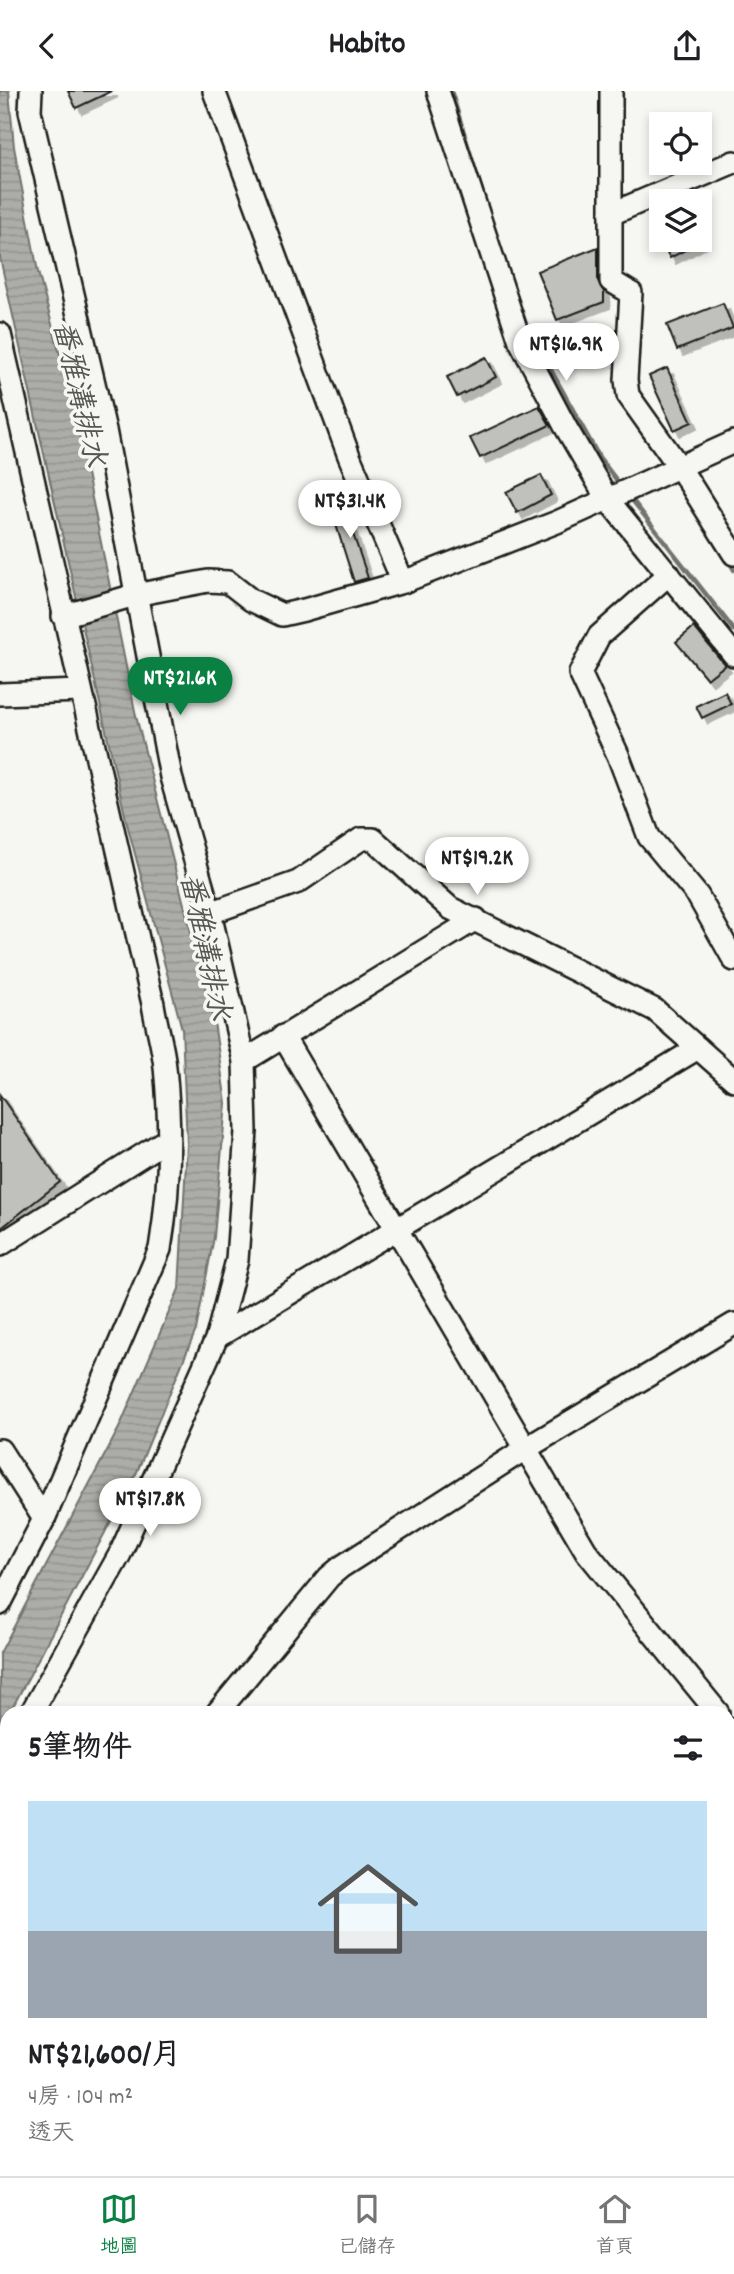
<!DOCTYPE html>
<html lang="zh-TW">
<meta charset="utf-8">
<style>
body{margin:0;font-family:Dekko,"LXGW WenKai TC",sans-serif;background:#f2f2f2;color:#202124;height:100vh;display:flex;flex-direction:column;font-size:26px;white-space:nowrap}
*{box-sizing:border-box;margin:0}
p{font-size:23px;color:#757577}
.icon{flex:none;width:38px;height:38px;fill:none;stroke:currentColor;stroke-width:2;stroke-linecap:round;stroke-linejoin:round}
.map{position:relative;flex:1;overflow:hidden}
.details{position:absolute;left:0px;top:1615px;width:735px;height:471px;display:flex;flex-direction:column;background:#fff;border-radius:21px 21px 0 0;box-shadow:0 4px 10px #0003}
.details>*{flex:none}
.controls{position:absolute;left:649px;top:21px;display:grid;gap:14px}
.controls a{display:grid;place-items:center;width:63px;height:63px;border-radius:0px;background:#fff;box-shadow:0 4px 10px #0003;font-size:35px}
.price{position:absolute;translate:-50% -60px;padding:0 16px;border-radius:24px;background:#fff;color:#222;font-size:23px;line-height:46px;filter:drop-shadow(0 2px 4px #0008)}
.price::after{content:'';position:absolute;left:50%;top:42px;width:21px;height:16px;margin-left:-10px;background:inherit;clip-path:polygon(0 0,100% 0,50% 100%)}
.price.active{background:#0b8043;color:#fff}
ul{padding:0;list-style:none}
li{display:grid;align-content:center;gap:14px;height:371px;padding:0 28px}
li span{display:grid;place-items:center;height:217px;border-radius:0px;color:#555}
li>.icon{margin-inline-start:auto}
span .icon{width:126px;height:126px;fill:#fffc;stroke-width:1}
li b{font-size:30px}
h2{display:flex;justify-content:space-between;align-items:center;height:84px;padding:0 28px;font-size:30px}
header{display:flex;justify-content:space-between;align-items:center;height:91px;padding:0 28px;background:#fff;font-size:32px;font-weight:700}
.tabs{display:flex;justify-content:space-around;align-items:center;height:98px;border-top:2px solid #e0e0e0;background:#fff;font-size:19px;color:#757577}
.tabs a{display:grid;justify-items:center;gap:4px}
.tabs .active{color:#0b8043}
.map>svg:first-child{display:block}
.grass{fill:url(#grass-dots);stroke:#797977;stroke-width:2}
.water{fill:url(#water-rules);stroke:#727271;stroke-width:2}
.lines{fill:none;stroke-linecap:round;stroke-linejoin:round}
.stream{stroke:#727271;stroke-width:4.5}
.building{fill:#c0c0bd;stroke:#1c1c1c;stroke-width:2;filter:url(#shadow)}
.minor-casing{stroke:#1c1c1c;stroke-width:26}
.minor{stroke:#f6f6f2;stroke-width:21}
.labels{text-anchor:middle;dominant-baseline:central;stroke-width:7;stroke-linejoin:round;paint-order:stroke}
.water-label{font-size:30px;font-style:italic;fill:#565654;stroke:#f6f6f2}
</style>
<header><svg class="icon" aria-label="back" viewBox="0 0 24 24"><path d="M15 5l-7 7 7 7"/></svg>Habito<svg class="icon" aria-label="share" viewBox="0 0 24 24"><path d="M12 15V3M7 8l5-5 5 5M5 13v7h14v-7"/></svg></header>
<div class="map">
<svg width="734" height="2085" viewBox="0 0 734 2085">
<defs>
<pattern id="grass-dots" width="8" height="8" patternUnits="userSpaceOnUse" patternTransform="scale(1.75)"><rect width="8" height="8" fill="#d6d6d2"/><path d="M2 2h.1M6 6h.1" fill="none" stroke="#b7b7b4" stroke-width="1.8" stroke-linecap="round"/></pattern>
<pattern id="water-rules" width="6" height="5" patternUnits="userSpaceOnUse" patternTransform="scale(1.75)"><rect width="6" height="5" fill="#acaca9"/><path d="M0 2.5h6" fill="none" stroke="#939391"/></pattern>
<filter id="shadow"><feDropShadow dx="6" dy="6" stdDeviation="0" flood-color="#0004"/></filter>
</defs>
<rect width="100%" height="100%" fill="#f6f6f2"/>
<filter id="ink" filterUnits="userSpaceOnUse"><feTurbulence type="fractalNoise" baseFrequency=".0143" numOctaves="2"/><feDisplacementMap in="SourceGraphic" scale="14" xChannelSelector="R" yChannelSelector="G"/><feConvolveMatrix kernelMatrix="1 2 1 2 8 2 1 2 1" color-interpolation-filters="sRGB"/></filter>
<g filter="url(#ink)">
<path class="grass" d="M82,2079H144L148,2085H85Z"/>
<path class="water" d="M0,0H9L14,56L38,181L72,308L136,625L214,931L226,1012L214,1146L196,1239L137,1381L0,1640V1562L119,1337L179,1198L187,1053L182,938L127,733L0,167Z"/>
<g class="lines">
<g class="stream">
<path d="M451,0L487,116"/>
<path d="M621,73L622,0"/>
<path d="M523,228L599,366L621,395"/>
<path d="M629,405L734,539"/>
<path d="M729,470L734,479"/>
<path d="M0,1752L7,1755"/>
<path d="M282,2079L284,2085"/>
</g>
</g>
<g class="building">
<path d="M68,0H112L76,17Z"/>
<path d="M660,149H704L670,167Z"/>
<path d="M598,156V190L604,201V211L557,229L537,180Z"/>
<path d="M723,212L733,237L677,259L667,234Z"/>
<path d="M486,266L496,286L457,306L447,286Z"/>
<path d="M667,277L692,331L674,339L649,285Z"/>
<path d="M539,315L550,334L480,367L470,347Z"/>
<path d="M541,384L551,404L517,422L506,401Z"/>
<path d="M355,412L361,426L349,431L368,487L354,491L332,421Z"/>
<path d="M694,536L725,574L707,588L676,551Z"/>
<path d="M725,601L731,613L702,627L696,615Z"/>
<path d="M0,1004L60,1091L0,1138Z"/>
</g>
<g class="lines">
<g class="minor-casing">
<g id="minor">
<path d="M31,0L30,20L105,339L171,686L210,822L244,970L246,1040L237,1169L217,1246L120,1463L31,1622"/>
<path d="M214,0L349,365L403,491"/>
<path d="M438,0L520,250L565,335L608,409L734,564"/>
<path d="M611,0V190L631,202L626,289L628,304L680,377L734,463"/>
<path d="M611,123L734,71"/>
<path d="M0,243L153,913C156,933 163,955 165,976C171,1036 170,1098 160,1158L44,1428L0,1513"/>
<path d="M669,483L599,545L580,582L618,664L649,746L698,805L734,869"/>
<path d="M63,525L135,504L208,490L228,491L251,509L282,524L304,519L403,491L557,431L734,351"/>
<path d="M0,603L80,600"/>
<path d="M210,822L298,791L361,748H373L450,817L655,919L734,989"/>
<path d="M283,945L586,1460L718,1622"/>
<path d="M244,970L476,828"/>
<path d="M0,1154L168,1048"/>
<path d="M217,1246L698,957"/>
<path d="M0,1359L44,1428"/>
<path d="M217,1622L329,1486L341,1476L525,1358L734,1233"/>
<path d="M728,1637L734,1647"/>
<path d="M0,1679L7,1666"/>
<path d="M0,1732L7,1736"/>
<path d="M728,1874L734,1870"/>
<path d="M0,1947L7,1959"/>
<path d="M728,2028L734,2025"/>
<path d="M71,2079L74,2085"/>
<path d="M270,2079L272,2085"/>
<path d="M484,2079L490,2085"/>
<path d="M638,2085L647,2079"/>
</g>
</g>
<use href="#minor" class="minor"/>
</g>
</g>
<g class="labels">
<g class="water-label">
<text transform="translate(76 303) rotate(77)">番雅溝排水</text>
<text transform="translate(202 856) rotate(78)">番雅溝排水</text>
</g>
</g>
</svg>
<div class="controls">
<a><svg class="icon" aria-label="locate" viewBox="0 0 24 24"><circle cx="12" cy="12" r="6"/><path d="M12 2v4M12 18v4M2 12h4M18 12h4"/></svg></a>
<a><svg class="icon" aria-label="layers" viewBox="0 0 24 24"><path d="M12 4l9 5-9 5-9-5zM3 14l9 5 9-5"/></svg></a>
</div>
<b class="price" style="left:566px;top:292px">NT$16.9K</b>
<b class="price" style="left:350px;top:449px">NT$31.4K</b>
<b class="price active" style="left:180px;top:626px">NT$21.6K</b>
<b class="price" style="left:477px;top:806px">NT$19.2K</b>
<b class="price" style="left:150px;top:1447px">NT$17.8K</b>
<section class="details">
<h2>5筆物件<svg class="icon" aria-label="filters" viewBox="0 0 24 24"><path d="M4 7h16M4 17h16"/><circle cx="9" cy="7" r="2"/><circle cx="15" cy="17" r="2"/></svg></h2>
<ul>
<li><span style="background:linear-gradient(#bfe0f5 60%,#9aa5b1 0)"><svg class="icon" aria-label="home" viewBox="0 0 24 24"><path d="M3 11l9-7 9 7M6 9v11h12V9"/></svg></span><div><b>NT$21,600/月</b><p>4房 · 104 m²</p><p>透天</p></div></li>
</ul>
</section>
</div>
<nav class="tabs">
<a class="active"><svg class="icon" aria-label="map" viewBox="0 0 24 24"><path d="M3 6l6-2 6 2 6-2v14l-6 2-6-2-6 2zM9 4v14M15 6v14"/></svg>地圖</a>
<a><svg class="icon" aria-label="saved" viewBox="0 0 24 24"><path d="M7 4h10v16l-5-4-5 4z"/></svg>已儲存</a>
<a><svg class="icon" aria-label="home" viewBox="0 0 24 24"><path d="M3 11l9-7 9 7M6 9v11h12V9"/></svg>首頁</a>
</nav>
